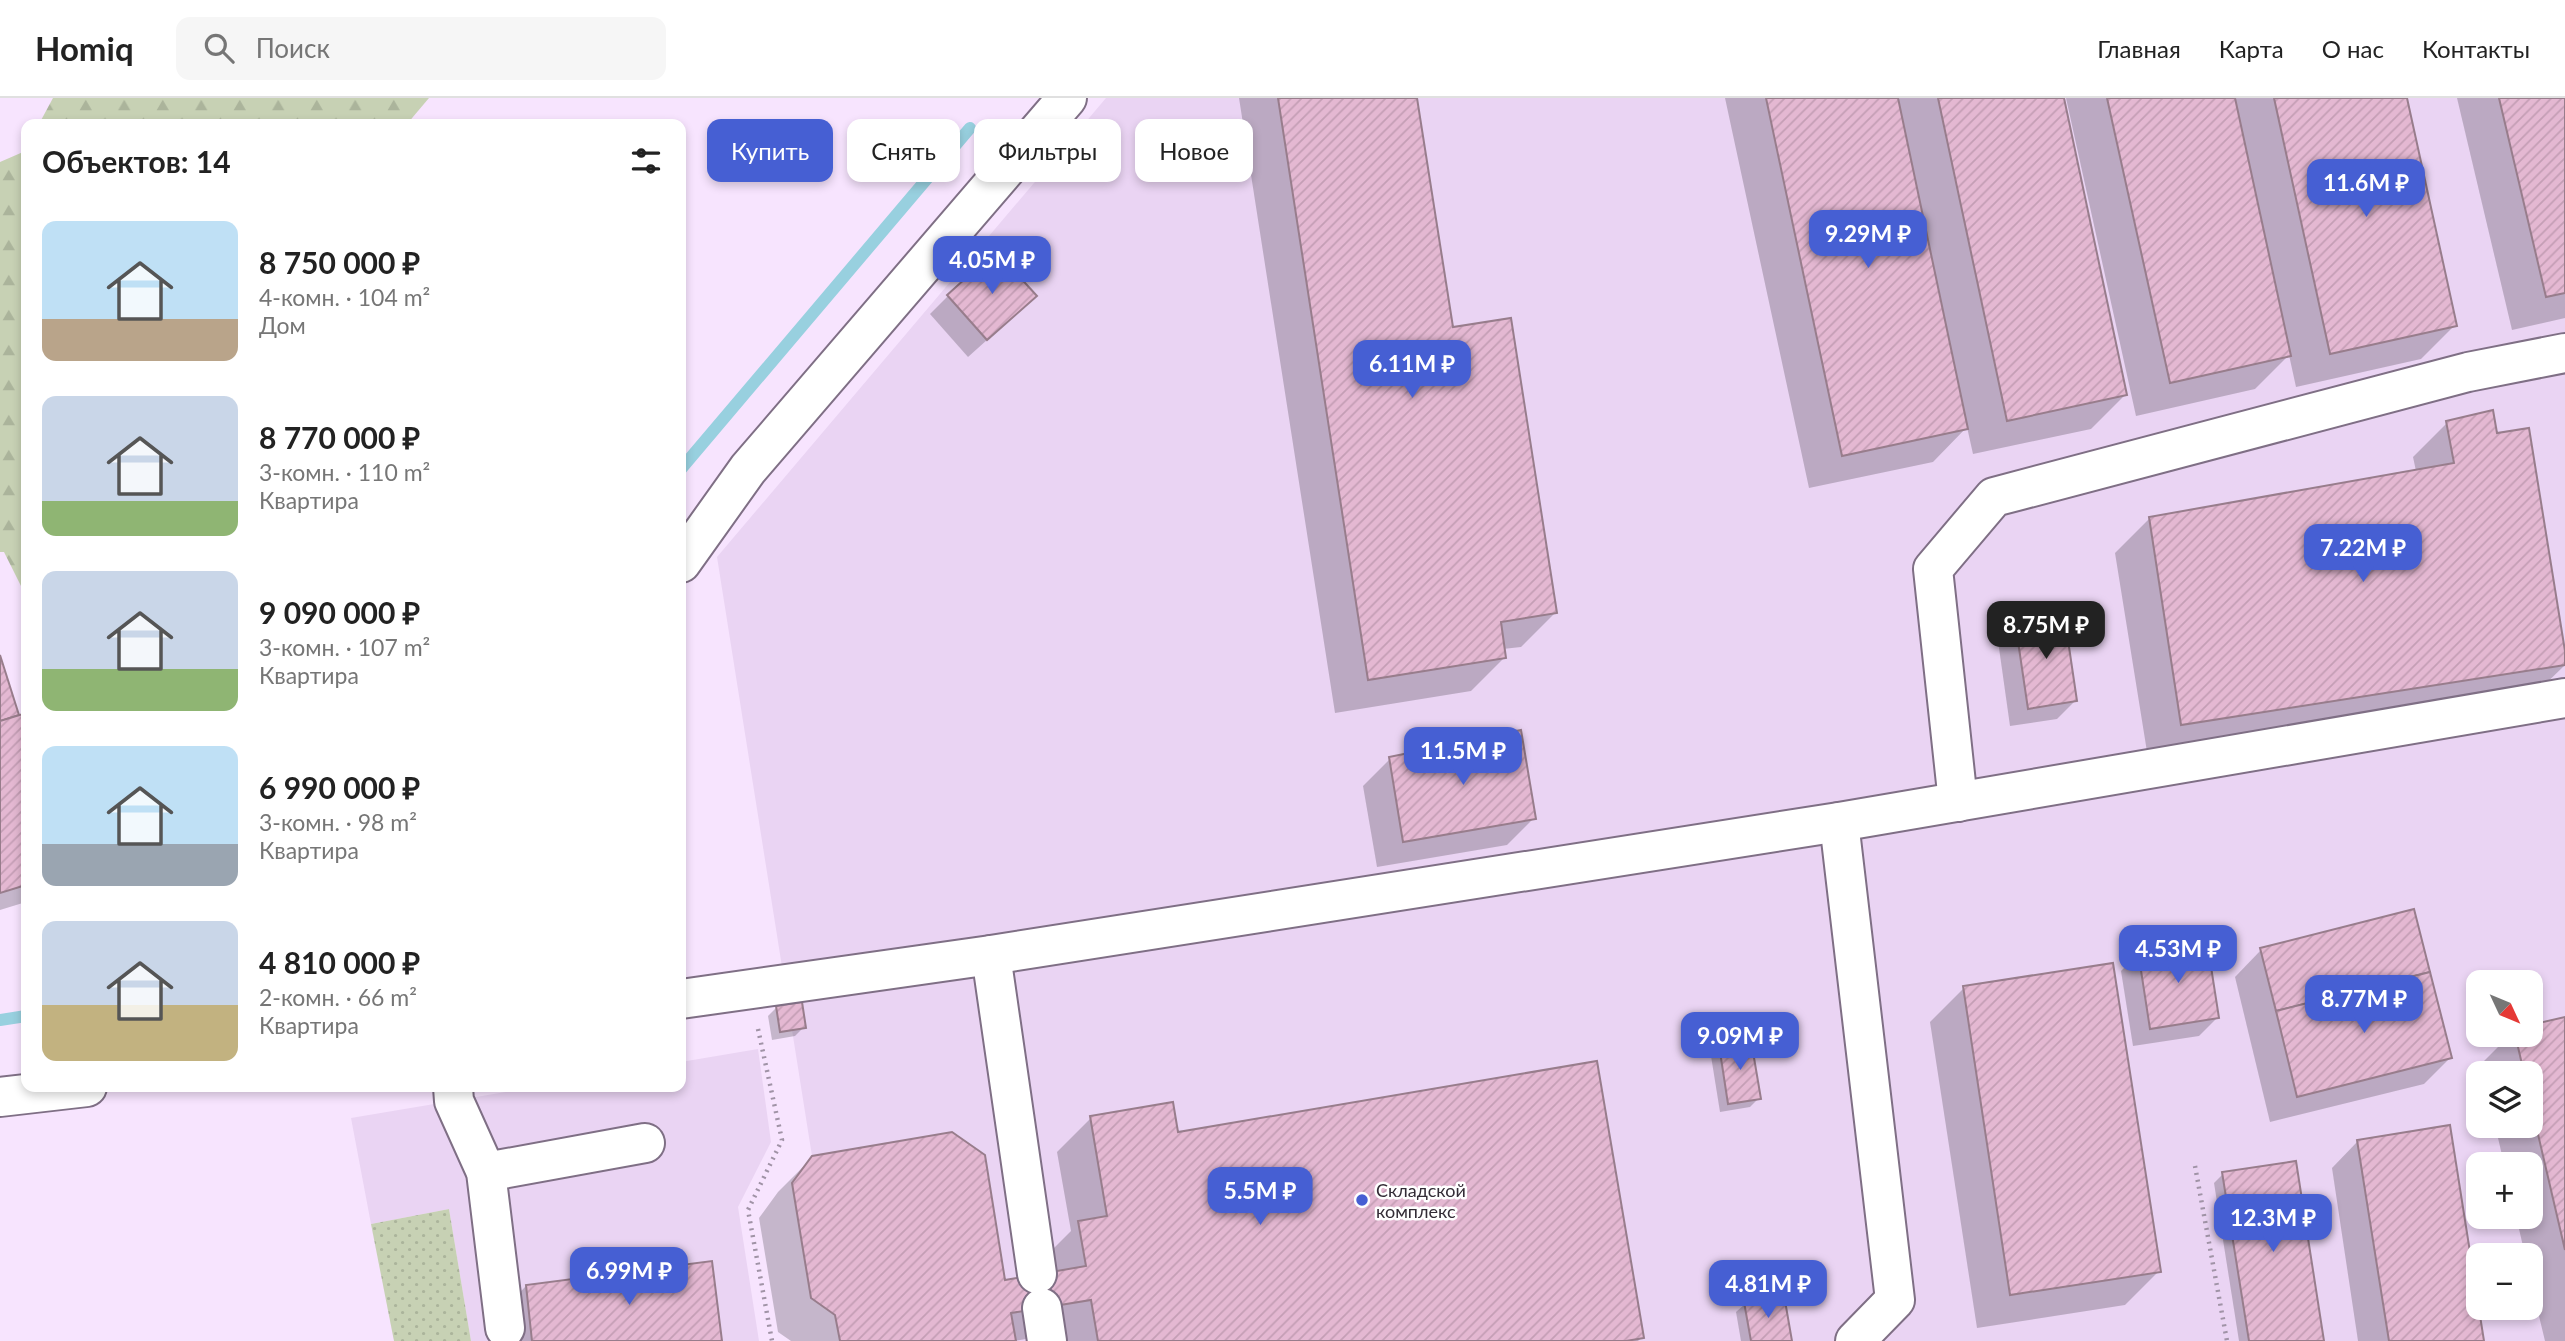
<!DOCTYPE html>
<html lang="ru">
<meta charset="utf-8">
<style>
body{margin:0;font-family:Lato,sans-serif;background:#f6f6f6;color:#222;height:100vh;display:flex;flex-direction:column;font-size:26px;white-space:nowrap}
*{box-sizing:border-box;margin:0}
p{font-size:23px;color:#767676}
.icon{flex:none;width:38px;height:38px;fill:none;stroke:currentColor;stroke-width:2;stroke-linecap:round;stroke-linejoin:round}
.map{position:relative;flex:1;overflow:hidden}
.side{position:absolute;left:21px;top:21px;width:665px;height:973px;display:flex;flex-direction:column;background:#fff;border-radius:14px;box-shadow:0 4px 10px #0003}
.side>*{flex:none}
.guide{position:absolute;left:707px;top:21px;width:665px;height:63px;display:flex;gap:14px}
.needle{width:46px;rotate:134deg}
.tools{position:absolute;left:2466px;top:872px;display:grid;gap:14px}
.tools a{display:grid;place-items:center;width:77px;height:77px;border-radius:14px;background:#fff;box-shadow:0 4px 10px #0003;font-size:35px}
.price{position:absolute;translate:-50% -60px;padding:0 16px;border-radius:14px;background:#465fd3;color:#fff;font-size:23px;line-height:46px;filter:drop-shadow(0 2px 4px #0008)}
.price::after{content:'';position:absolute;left:50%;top:42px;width:21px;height:16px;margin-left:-10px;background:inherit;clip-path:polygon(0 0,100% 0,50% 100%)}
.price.selected{background:#222;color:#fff}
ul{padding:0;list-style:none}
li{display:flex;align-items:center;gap:21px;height:175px;padding:0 21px}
li span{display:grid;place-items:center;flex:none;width:196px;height:140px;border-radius:14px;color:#555}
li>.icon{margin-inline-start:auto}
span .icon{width:84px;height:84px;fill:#fffc;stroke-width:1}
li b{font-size:30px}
h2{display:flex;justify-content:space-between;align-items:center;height:84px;padding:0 21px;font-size:30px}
.tag{padding:0 24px;border-radius:14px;background:#fff;box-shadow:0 4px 10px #0003;font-size:24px;line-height:63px}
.tag.selected{background:#465fd3;color:#fff}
header{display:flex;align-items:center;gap:42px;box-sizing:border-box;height:98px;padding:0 35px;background:#fff;border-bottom:2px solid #e0e0e0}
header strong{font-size:33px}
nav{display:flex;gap:38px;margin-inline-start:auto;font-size:24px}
.search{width:490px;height:63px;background:#f6f6f6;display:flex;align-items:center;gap:18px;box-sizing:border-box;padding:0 24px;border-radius:14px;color:#767676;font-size:26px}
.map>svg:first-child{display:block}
.built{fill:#ead4f3;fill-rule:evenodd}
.grass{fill:url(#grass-dots)}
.forest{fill:url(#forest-firs)}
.shadow{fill:#0003}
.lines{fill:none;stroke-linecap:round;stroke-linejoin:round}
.stream{stroke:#98d0df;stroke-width:12}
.building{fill:url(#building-hatch);stroke:#987d8c;stroke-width:2}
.minor-casing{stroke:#7f6f85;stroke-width:42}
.path{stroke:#a093a6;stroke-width:4.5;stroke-dasharray:2 5;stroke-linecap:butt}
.minor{stroke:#fff;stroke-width:38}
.poi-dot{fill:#465fd3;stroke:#fff;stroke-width:2.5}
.labels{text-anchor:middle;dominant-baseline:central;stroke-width:5;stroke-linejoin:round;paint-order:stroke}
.poi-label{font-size:18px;fill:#332c36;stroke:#fff;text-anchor:start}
</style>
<header>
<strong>Homiq</strong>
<div class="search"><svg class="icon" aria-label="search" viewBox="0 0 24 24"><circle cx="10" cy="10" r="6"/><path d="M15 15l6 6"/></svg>Поиск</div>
<nav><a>Главная</a><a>Карта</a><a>О нас</a><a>Контакты</a></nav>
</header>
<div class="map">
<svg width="2565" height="1243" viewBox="0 0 2565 1243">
<defs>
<pattern id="grass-dots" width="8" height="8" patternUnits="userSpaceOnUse" patternTransform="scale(1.75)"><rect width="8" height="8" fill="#c7d1b4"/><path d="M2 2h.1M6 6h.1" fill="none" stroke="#abb49b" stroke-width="1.8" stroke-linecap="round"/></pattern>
<pattern id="forest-firs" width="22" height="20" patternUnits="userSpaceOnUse" patternTransform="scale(1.75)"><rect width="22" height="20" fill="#c7d1b4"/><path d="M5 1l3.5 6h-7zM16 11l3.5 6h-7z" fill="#abb49b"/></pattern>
<pattern id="building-hatch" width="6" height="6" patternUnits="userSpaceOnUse" patternTransform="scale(1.75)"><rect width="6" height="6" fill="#e4b8d2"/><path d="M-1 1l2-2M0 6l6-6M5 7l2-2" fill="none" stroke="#c49eb5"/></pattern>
</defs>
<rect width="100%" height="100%" fill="#f7e4fe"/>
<g class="built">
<path d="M1106,0H2565V1243H840L835,1217L792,1085L812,1058L717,459ZM2478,884H2530V936H2478ZM2478,975H2530V1027H2478ZM2478,1066H2530V1118H2478ZM2478,1157H2530V1209H2478Z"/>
<path d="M758,951L771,1044L738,1109L759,1243H471L449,1111L371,1126L351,1020L536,989H681V964Z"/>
</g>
<path class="grass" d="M449,1111L471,1243H394L371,1126Z"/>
<g class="forest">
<path d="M53,0H429L407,26H39Z"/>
<path d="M26,49V498L4,454H0V64L23,54Z"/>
</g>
<g class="shadow">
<path d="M1239,0H1415L1452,231L1555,515L1521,549L1503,551L1505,559L1471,593L1335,615Z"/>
<path d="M1725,0H2062L2125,297L2091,331L1973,356L1967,329L1933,364L1809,390Z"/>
<path d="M2066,0H2406L2455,227L2421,261L2296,289L2289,257L2255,291L2136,318Z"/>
<path d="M2457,0H2565V220L2512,232Z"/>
<path d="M948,198L1016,216L968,259L930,216Z"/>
<path d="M2447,325L2496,337L2565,567L2531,600L2148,660L2115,455L2149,421L2416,373L2413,359Z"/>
<path d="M2016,524L2075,603L2057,621L2010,628L1998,543Z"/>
<path d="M0,563L18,619L26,616V804L0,812Z"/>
<path d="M1390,661L1534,720L1507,747L1377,769L1363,688Z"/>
<path d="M2261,852L2450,960L2424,986L2270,1024L2235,879Z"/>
<path d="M2139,855L2218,919L2199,938L2133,948L2121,873Z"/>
<path d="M1964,890L2159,1173L2125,1207L1977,1230L1930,924Z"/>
<path d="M777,909L804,929L795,938L772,942L768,918Z"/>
<path d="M2565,921V1243H2545L2530,1181V1157H2525L2516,1118H2530V1066H2504L2495,1027H2530V975H2483L2481,966L2511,936H2530Z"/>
<path d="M1719,949L1759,1000L1750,1009L1720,1014L1711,958Z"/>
<path d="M1091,1020L1176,1036L1642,1239L1638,1243H1059L1058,1235L1014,1243H791L778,1234L759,1120L778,1094L813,1059L1004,1184L1048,1176L1045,1159L1071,1133L1057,1054Z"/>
<path d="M2358,1043L2482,1243H2358L2332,1070Z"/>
<path d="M2223,1076L2323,1243H2239L2214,1085Z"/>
<path d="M526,1188L720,1243H503L500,1215Z"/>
<path d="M1745,1206L1790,1243H1741L1736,1214Z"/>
</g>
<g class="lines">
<g class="stream">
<path d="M681,371L970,30"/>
<path d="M0,922L26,918"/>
</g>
</g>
<g class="building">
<path d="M1278,0H1417L1453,229L1511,220L1557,515L1501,524L1506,560L1368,582Z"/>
<path d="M1766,0H1898L1968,331L1842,358Z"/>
<path d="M1938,0H2064L2127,297L2007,323Z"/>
<path d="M2107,0H2235L2291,258L2170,285Z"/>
<path d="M2274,0H2407L2457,228L2330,256Z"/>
<path d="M2499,0H2565V195L2546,199Z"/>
<path d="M996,153L1037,198L987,242L947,197Z"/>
<path d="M2493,312L2497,335L2529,330L2565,553V567L2181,627L2149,419L2454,365L2446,323Z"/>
<path d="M2064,515L2077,603L2028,611L2015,523Z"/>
<path d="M0,557L19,617L0,623Z"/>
<path d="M26,615V787L0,795V623Z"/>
<path d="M1521,632L1536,721L1403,744L1389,659Z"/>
<path d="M2414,811L2430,874L2276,913L2260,850Z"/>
<path d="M2207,843L2219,920L2150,931L2138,853Z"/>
<path d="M2113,865L2161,1174L2010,1197L1963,888Z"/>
<path d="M2430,874L2452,960L2297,999L2276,913Z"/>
<path d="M802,904L806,930L780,934L776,908Z"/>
<path d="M2565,919V1152L2530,1002V975H2524L2515,936H2530V927Z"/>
<path d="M1751,942L1761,1001L1728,1006L1719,947Z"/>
<path d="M1597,963L1644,1240L1626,1243H1098L1091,1202L1011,1215L1016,1243H840L835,1217L811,1200L792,1085L812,1058L952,1034L985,1057L1005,1182L1086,1168L1078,1123L1107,1118L1090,1018L1173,1004L1178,1034Z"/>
<path d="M2450,1027L2484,1243H2389L2357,1042Z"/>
<path d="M2296,1063L2324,1243H2249L2222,1074Z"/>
<path d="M712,1163L722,1243H532L526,1187Z"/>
<path d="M1784,1197L1792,1243H1751L1744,1204Z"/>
</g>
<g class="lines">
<g class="minor-casing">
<g id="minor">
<path d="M681,465L748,371L1067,0"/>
<path d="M1958,704L1933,471L1994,399L2468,274L2565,255"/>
<path d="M1839,724L1895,1202L1855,1243"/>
<path d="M991,857L1839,724L2565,600"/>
<path d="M681,901L991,857L1037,1176"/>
<path d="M453,989L454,1003L486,1074L505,1230"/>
<path d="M0,999L87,989"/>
<path d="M486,1074L645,1045"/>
<path d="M1042,1210L1047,1243"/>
</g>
</g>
<g class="path">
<path d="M758,931L782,1042L748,1112L772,1243"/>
<path d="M2195,1068L2227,1243"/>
</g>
<use href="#minor" class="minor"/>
</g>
<circle class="poi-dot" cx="1362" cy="1102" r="7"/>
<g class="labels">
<g class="poi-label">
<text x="1376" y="1092">Складской<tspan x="1376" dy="21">комплекс</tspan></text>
</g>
</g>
</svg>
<div class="tools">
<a><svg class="needle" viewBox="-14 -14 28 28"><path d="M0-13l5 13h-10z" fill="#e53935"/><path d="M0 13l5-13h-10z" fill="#767676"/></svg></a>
<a><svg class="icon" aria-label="layers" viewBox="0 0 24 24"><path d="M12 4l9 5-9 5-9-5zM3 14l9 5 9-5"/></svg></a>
<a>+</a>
<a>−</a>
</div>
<b class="price" style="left:2366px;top:121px">11.6M ₽</b>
<b class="price" style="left:1868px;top:172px">9.29M ₽</b>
<b class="price" style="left:992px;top:198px">4.05M ₽</b>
<b class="price" style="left:1412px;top:302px">6.11M ₽</b>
<b class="price" style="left:2363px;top:486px">7.22M ₽</b>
<b class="price selected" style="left:2046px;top:563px">8.75M ₽</b>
<b class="price" style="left:1463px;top:689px">11.5M ₽</b>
<b class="price" style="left:2178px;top:887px">4.53M ₽</b>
<b class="price" style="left:2364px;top:937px">8.77M ₽</b>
<b class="price" style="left:1740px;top:974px">9.09M ₽</b>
<b class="price" style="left:1260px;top:1129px">5.5M ₽</b>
<b class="price" style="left:2273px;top:1156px">12.3M ₽</b>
<b class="price" style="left:629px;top:1209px">6.99M ₽</b>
<b class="price" style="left:1768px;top:1222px">4.81M ₽</b>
<div class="guide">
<a class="tag selected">Купить</a>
<a class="tag">Снять</a>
<a class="tag">Фильтры</a>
<a class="tag">Новое</a>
</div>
<section class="side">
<h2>Объектов: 14<svg class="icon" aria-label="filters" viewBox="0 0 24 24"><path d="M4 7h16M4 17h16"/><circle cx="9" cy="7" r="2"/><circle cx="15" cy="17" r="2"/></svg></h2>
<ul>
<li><span style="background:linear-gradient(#bfe0f5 70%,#b9a48a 0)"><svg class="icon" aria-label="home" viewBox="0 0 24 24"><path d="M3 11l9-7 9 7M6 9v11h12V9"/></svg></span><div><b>8 750 000 ₽</b><p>4-комн. · 104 m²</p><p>Дом</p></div></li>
<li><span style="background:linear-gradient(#c9d6e8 75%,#8fb573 0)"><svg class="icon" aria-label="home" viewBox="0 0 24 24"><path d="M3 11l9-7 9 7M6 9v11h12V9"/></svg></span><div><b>8 770 000 ₽</b><p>3-комн. · 110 m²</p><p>Квартира</p></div></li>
<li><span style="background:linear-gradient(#c9d6e8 70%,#8fb573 0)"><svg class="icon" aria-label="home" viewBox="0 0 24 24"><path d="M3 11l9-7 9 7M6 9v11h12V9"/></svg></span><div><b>9 090 000 ₽</b><p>3-комн. · 107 m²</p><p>Квартира</p></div></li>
<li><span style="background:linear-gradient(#bfe0f5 70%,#9aa5b1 0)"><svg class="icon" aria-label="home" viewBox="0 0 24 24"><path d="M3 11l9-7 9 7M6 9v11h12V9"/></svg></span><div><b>6 990 000 ₽</b><p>3-комн. · 98 m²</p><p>Квартира</p></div></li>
<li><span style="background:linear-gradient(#c9d6e8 60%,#c2b280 0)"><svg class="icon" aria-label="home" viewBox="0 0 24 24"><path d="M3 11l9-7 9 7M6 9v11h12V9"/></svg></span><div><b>4 810 000 ₽</b><p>2-комн. · 66 m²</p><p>Квартира</p></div></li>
</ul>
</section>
</div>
